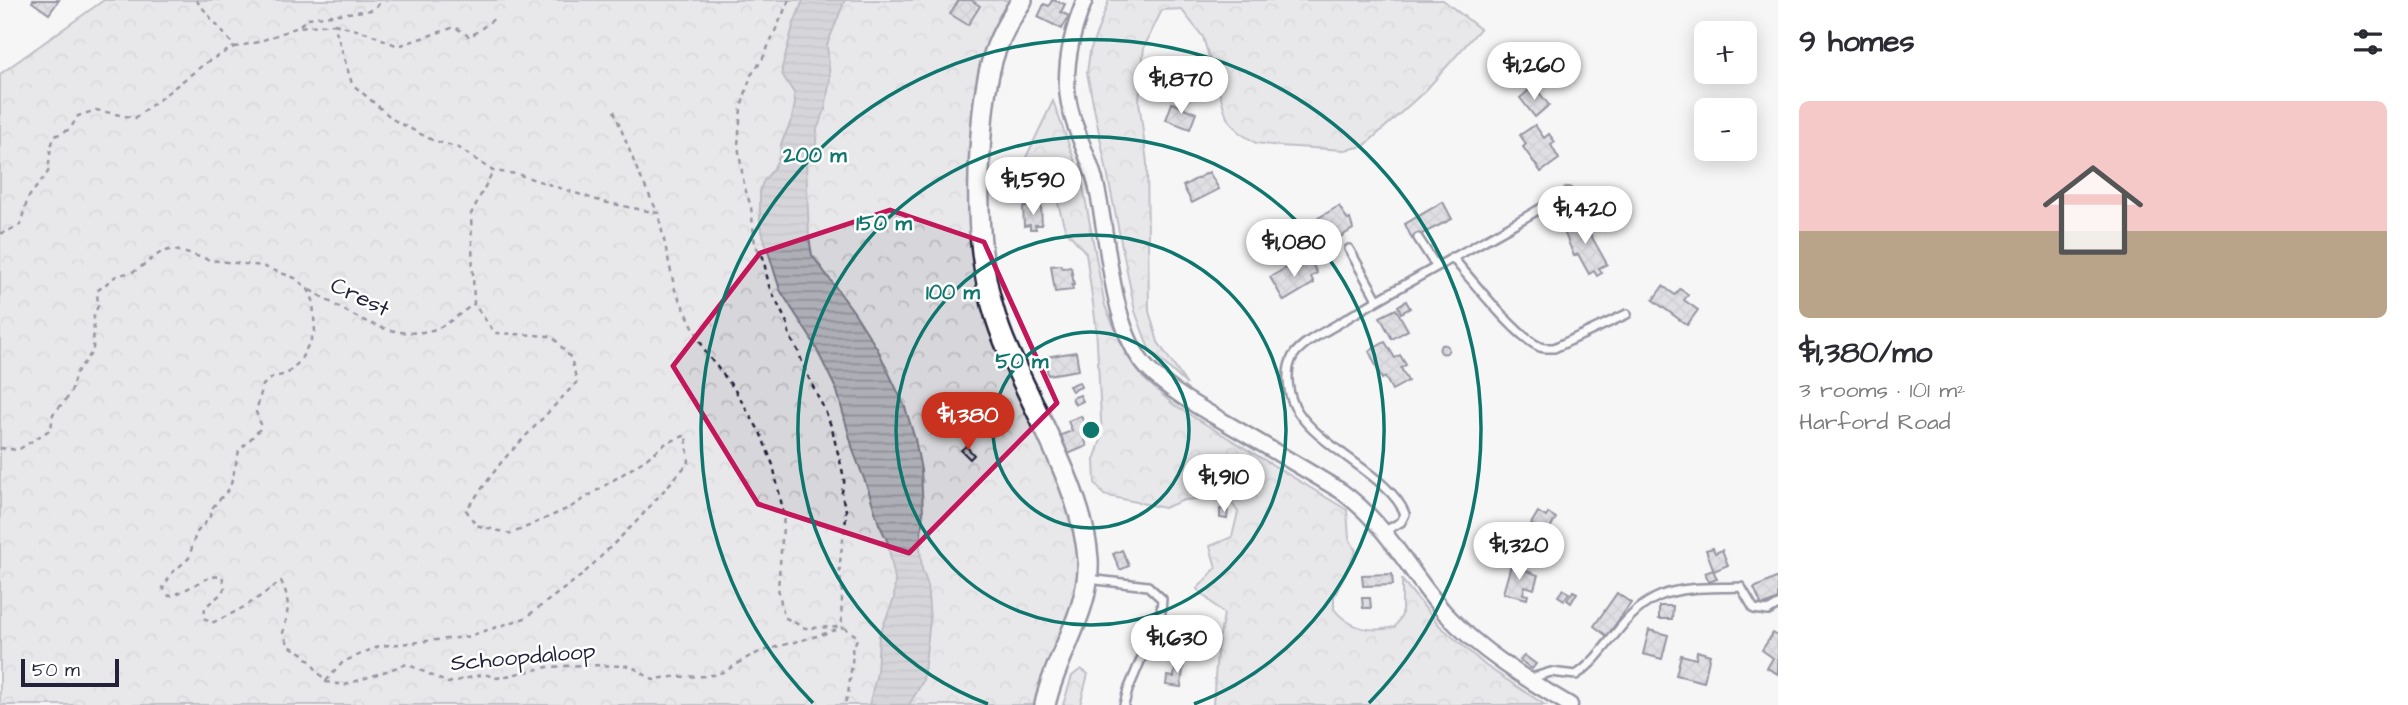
<!DOCTYPE html>
<meta charset="utf-8">
<style>
body{margin:0;font-family:"Architects Daughter",sans-serif;background:#f2f2f3;color:#2b2b33;height:100vh;display:flex;flex-direction:column;font-size:26px;white-space:nowrap}
*{box-sizing:border-box;margin:0}
p{font-size:23px;color:#7c7c81}
.icon{flex:none;width:38px;height:38px;fill:none;stroke:currentColor;stroke-width:2;stroke-linecap:round;stroke-linejoin:round}
.map{position:relative;flex:1;overflow:hidden}
.side{display:flex;flex-direction:column;background:#fff;width:630px}
.side>*{flex:none}
.buttons{position:absolute;left:1694px;top:21px;display:grid;gap:14px}
.buttons a{display:grid;place-items:center;width:63px;height:63px;border-radius:10px;background:#fff;box-shadow:0 4px 18px #0003;font-size:35px}
.scale{position:absolute;left:21px;bottom:18px;width:98px;box-sizing:border-box;padding-left:7px;border:4px solid #22223b;border-top:0;font-size:19px;line-height:24px;white-space:nowrap;color:#22223b;-webkit-text-stroke:5px #fff;paint-order:stroke}
.price{position:absolute;translate:-50% -60px;padding:0 16px;border-radius:24px;background:#fff;color:#222;font-size:23px;line-height:46px;filter:drop-shadow(0 2px 4px #0008)}
.price::after{content:'';position:absolute;left:50%;top:42px;width:21px;height:16px;margin-left:-10px;background:inherit;clip-path:polygon(0 0,100% 0,50% 100%)}
.price.on{background:#c8321e;color:#fff}
ul{padding:0;list-style:none}
li{display:grid;align-content:center;gap:14px;height:371px;padding:0 21px}
li+li{border-top:2px solid #e1e1e2}
li span{display:grid;place-items:center;height:217px;border-radius:10px;color:#555}
li>.icon{margin-inline-start:auto}
span .icon{width:126px;height:126px;fill:#fffc;stroke-width:1}
li b{font-size:30px}
h2{display:flex;justify-content:space-between;align-items:center;height:84px;padding:0 21px;font-size:30px}
main{display:flex;flex:1;min-height:0}
.map>svg:first-child{display:block}
.forest{fill:url(#forest-crowns);stroke:#7c7c8b;stroke-width:2}
.water{fill:url(#water-rules);stroke:#767685;stroke-width:2}
.building{fill:url(#building-cross-hatch);stroke:#22223b;stroke-width:2}
.lines{fill:none;stroke-linecap:round;stroke-linejoin:round}
.lane-casing{stroke:#22223b;stroke-width:12}
.street-casing{stroke:#22223b;stroke-width:19}
.secondary-casing{stroke:#22223b;stroke-width:24}
.path{stroke:#22223b;stroke-width:2.5;stroke-dasharray:5 5;stroke-linecap:butt}
.lane{stroke:#fff;stroke-width:7}
.street{stroke:#fff;stroke-width:14}
.secondary{stroke:#fff;stroke-width:19}
.marked{fill:none;stroke:#c2185b;stroke-width:5;stroke-linejoin:round}
.ring{fill:none;stroke:#0f766e;stroke-width:3.5}
.labels{text-anchor:middle;dominant-baseline:central;stroke-width:5;stroke-linejoin:round;paint-order:stroke}
.street-label{font-size:23px;fill:#22223b;stroke:#fff}
.centre{fill:#0f766e;stroke:#fff;stroke-width:3.5}
.ring-label{font-size:21px;text-anchor:middle;font-weight:bold;fill:#0f766e;stroke:#fff;stroke-width:5;stroke-linejoin:round;paint-order:stroke}
</style>
<main>
<div class="map">
<svg width="1778" height="705" viewBox="0 0 1778 705">
<defs>
<pattern id="forest-crowns" width="20" height="18" patternUnits="userSpaceOnUse" patternTransform="scale(1.75)"><rect width="20" height="18" fill="#d7d7db"/><path d="M2 6a3 3 0 1 1 6 0M12 15a3 3 0 1 1 6 0" fill="none" stroke="#b8b8bd"/></pattern>
<pattern id="water-rules" width="6" height="5" patternUnits="userSpaceOnUse" patternTransform="scale(1.75)"><rect width="6" height="5" fill="#aeaeb7"/><path d="M0 2.5h6" fill="none" stroke="#8d8d96"/></pattern>
<pattern id="building-cross-hatch" width="8" height="8" patternUnits="userSpaceOnUse" patternTransform="scale(1.75)"><rect width="8" height="8" fill="#c2c2c9"/><path d="M0 0l8 8M0 8l8-8" fill="none" stroke="#a6a6ae"/></pattern>
</defs>
<rect width="100%" height="100%" fill="#f6f6f7"/>
<filter id="ink" filterUnits="userSpaceOnUse"><feTurbulence type="fractalNoise" baseFrequency=".0143" numOctaves="2"/><feDisplacementMap in="SourceGraphic" scale="14" xChannelSelector="R" yChannelSelector="G"/><feConvolveMatrix kernelMatrix="1 2 1 2 8 2 1 2 1" color-interpolation-filters="sRGB"/></filter>
<g filter="url(#ink)">
<g class="forest">
<path d="M104,0H1014L975,111L999,348L1061,489L1074,527L1079,552L1077,591L1037,705H0V74Z"/>
<path d="M1109,0H1443L1480,29L1426,90L1364,146L1345,150L1279,146L1256,143L1240,133L1227,118L1203,37L1181,9L1162,10L1144,47L1139,101L1147,163L1149,311L1158,342L1187,385L1149,349L1135,311L1087,73L1090,51Z"/>
<path d="M1053,101L1082,181L1105,306L1126,354L1143,378L1174,405L1347,510L1349,538L1356,551L1334,597V609C1350,629 1371,633 1395,627L1402,615V580L1440,626L1486,666L1545,705H1213L1217,651L1224,614L1197,589L1216,568L1210,546L1232,537L1238,512L1231,502L1217,498L1184,500L1164,508L1104,495L1095,483L1094,460L1102,437L1096,325L1086,253L1065,229L1056,196L1045,183L1018,174Z"/>
<path d="M1081,669L1088,674L1080,705H1063L1072,676Z"/>
</g>
<path class="water" d="M803,0H845L827,45L830,79L825,110L817,129L815,154L806,161L809,238L812,255L854,312L878,350L905,407L915,439L921,470L923,512L920,547L922,569L927,583L930,620L923,681L909,705H869L877,673L879,636L894,599L895,579L887,540L879,524L868,489L854,453L837,391L812,340L780,290L760,225V191L763,182L774,168L780,155L781,144L792,119L795,103L794,93L782,74V68L793,26Z"/>
<g class="building">
<path d="M33,0H59L49,14L32,2Z"/>
<path d="M959,0H971L980,6L968,25L950,14Z"/>
<path d="M1052,0L1065,4L1061,12L1069,16L1062,29L1038,17L1044,4L1049,6Z"/>
<path d="M1154,74L1161,75L1158,88L1151,86Z"/>
<path d="M1534,86L1549,105L1535,117L1520,98Z"/>
<path d="M1172,103L1196,113L1190,129L1166,120Z"/>
<path d="M1535,125L1544,138L1549,134L1555,142L1551,145L1559,159L1541,172L1523,147L1526,144L1520,135Z"/>
<path d="M1209,172L1219,189L1192,203L1183,186Z"/>
<path d="M1443,202L1452,219L1412,239L1405,224Z"/>
<path d="M1041,206L1042,225H1035L1036,229H1030V225L1024,226L1023,207Z"/>
<path d="M1339,206L1348,220L1350,219L1353,229L1332,242L1318,218Z"/>
<path d="M1584,217L1591,231L1589,232L1607,264L1599,268L1602,273L1597,276L1594,271L1589,274L1578,254L1574,256L1563,229Z"/>
<path d="M1300,260L1303,264L1310,260L1317,273L1311,277L1314,283L1284,301L1270,277Z"/>
<path d="M1061,265L1062,268L1071,267L1074,285H1072L1073,290L1055,292L1051,266Z"/>
<path d="M1663,286L1675,295L1680,289L1688,295L1684,300L1698,310L1687,325L1653,300Z"/>
<path d="M1406,301L1410,308L1401,313L1398,306Z"/>
<path d="M1396,309L1408,330L1392,339L1380,317Z"/>
<path d="M1385,342L1395,358L1400,355L1406,365L1401,368L1408,381L1392,390L1385,377L1382,379L1369,351Z"/>
<circle cx="1444" cy="349" r="4.5"/>
<path d="M1076,352L1079,370L1048,375L1045,357Z"/>
<path d="M1079,382L1081,387L1072,391L1069,386Z"/>
<path d="M1080,395L1083,401L1075,405L1072,398Z"/>
<path d="M971,402L982,416L969,426L966,423L961,427L957,422L962,418L958,413Z"/>
<path d="M1081,416L1088,433L1083,435L1087,446L1068,454L1061,435L1072,431L1068,421Z"/>
<path d="M966,446L974,455L970,459L961,450Z"/>
<path d="M1220,509L1228,510L1227,519L1220,518Z"/>
<path d="M1538,512L1546,517L1548,513L1556,518L1547,533L1531,524Z"/>
<path d="M1713,548L1715,553L1722,550L1728,565L1714,571L1706,550Z"/>
<path d="M1122,550L1129,566L1120,570L1113,554Z"/>
<path d="M1511,565L1538,575L1534,589L1525,586L1523,594L1528,595L1527,599L1503,593Z"/>
<path d="M1713,570L1717,579L1709,582L1705,573Z"/>
<path d="M1392,574L1393,585L1363,586L1362,575Z"/>
<path d="M1778,577V599L1762,606L1754,588Z"/>
<path d="M1563,589L1569,593L1564,600L1558,596Z"/>
<path d="M1573,591L1577,593L1571,603L1567,600Z"/>
<path d="M1617,593L1631,603L1607,636L1594,626Z"/>
<path d="M1362,598H1370L1371,608H1363Z"/>
<path d="M1659,606H1673L1672,619H1659Z"/>
<path d="M1649,630L1668,635L1662,659L1643,654Z"/>
<path d="M1773,633L1778,636V674L1767,668L1773,658L1762,650Z"/>
<path d="M1697,651L1710,655L1704,682L1676,675L1681,655L1696,659Z"/>
<path d="M1524,655L1536,664L1532,669L1520,660Z"/>
<path d="M1176,660L1184,661L1181,687L1166,685L1167,676L1174,677Z"/>
</g>
<g class="lines">
<g class="lane-casing">
<g id="lane">
<path d="M1418,238L1436,266"/>
<path d="M1349,249L1377,299"/>
<path d="M1452,257C1471,279 1515,335 1538,346C1543,349 1549,348 1554,348L1627,314"/>
<path d="M1385,531L1401,522L1405,514C1391,477 1322,449 1298,412C1288,398 1284,372 1293,356C1303,341 1327,331 1341,322C1415,276 1494,238 1568,192"/>
<path d="M1088,579L1148,586L1162,599L1161,612L1128,690L1124,705"/>
<path d="M1528,679L1551,672L1576,675C1594,663 1606,645 1620,628C1656,583 1688,589 1741,587L1754,609L1768,611L1778,605"/>
</g>
</g>
<g class="street-casing">
<path id="street" d="M1085,0C1073,28 1066,58 1067,88C1069,121 1086,148 1095,180C1109,233 1109,327 1147,368C1171,393 1206,411 1235,428C1271,449 1306,470 1341,491C1390,527 1407,570 1445,613C1480,651 1526,679 1570,705"/>
</g>
<g class="secondary-casing">
<path id="secondary" d="M1022,0C1010,19 998,39 992,61C984,90 982,120 980,150C976,220 980,288 1009,352C1035,412 1084,495 1088,559C1091,611 1055,656 1045,705"/>
</g>
<g class="path">
<path d="M196,0L235,47L258,42L298,27L334,24L352,84L394,120L432,140L459,148L493,171L517,174L603,202L658,213L675,290L706,353L733,387L760,432L773,465L784,515L778,588L784,617L805,628L839,627"/>
<path d="M789,0L762,60L751,75L741,108L738,145L744,185L751,207L755,245L763,257L769,286L789,327C787,338 797,345 800,356C808,382 826,406 833,433C836,448 842,465 844,480C845,485 841,490 842,496C843,503 847,507 846,516C845,532 841,548 840,564C839,575 842,585 842,595C842,607 840,615 843,627L858,637L852,650L853,654L848,695L844,705"/>
<path d="M334,24L368,33L398,46L455,27L470,37L494,19"/>
<path d="M300,25L308,18L371,10L384,0"/>
<path d="M614,111L638,172L658,213"/>
<path d="M0,233H4L20,225L28,198L48,172L51,146L55,136L70,129L78,116L96,110L135,118L207,62L234,47"/>
<path d="M310,290C347,311 387,342 432,330C446,327 461,312 474,304"/>
<path d="M0,448L18,450L51,429L53,414L70,395L76,373L93,351L94,315L98,306L97,291L116,276L135,271L160,253L172,249L210,260L262,266L295,278L308,289L313,300L315,332L300,361L287,374L273,377L263,385L256,412L262,427L239,451L230,488L213,507L209,519L196,533L189,558L172,573L163,588L169,596C188,592 202,576 222,576L225,587L221,594L205,607L204,618L211,623C237,613 259,598 281,581C291,600 288,614 283,633L289,646L304,654L326,682L345,685L407,664L448,683L484,674L497,678L548,667L584,665L631,666L653,680C674,674 696,679 717,674C731,670 742,659 755,654C784,643 814,639 843,627"/>
<path d="M326,681L343,662L379,646L466,637L525,618L581,576L636,522L689,462L686,435L665,444L645,460L571,507L511,534L476,525L466,510L503,460L577,382L571,358L552,336L495,333L474,304L471,214L493,171"/>
</g>
<use href="#lane" class="lane"/>
<use href="#street" class="street"/>
<use href="#secondary" class="secondary"/>
</g>
</g>
<path d="M0 0H1778V705H0ZM890,210L984,242L1057,403L909,553L758,504L673,366L760,253Z" fill="#f6f6f7" fill-opacity=".55" fill-rule="evenodd"/>
<path class="marked" d="M890,210L984,242L1057,403L909,553L758,504L673,366L760,253Z"/>
<g class="ring">
<circle cx="1091" cy="430" r="98"/>
<circle cx="1091" cy="430" r="195"/>
<path d="M988 704A293 293 0 1 1 1194 704"/>
<path d="M813 703A390 390 0 1 1 1369 703"/>
</g>
<g class="labels">
<g class="street-label">
<text transform="translate(360 297) rotate(26)">Crest</text>
<text transform="translate(523 657) rotate(-5)">Schoopdaloop</text>
</g>
</g>
<circle cx="1091" cy="430" r="10" class="centre"/>
<g class="ring-label">
<text x="815" y="162">200 m</text>
<text x="884" y="230">150 m</text>
<text x="953" y="299">100 m</text>
<text x="1022" y="368">50 m</text>
</g>
</svg>
<div class="buttons">
<a>+</a>
<a>−</a>
</div>
<div class="scale">50 m</div>
<b class="price" style="left:1534px;top:102px">$1,260</b>
<b class="price" style="left:1181px;top:116px">$1,870</b>
<b class="price" style="left:1033px;top:217px">$1,590</b>
<b class="price" style="left:1585px;top:246px">$1,420</b>
<b class="price" style="left:1294px;top:279px">$1,080</b>
<b class="price on" style="left:968px;top:452px">$1,380</b>
<b class="price" style="left:1224px;top:514px">$1,910</b>
<b class="price" style="left:1519px;top:582px">$1,320</b>
<b class="price" style="left:1177px;top:675px">$1,630</b>
</div>
<section class="side">
<h2>9 homes<svg class="icon" aria-label="filters" viewBox="0 0 24 24"><path d="M4 7h16M4 17h16"/><circle cx="9" cy="7" r="2"/><circle cx="15" cy="17" r="2"/></svg></h2>
<ul>
<li><span style="background:linear-gradient(#f6c9c9 60%,#b9a48a 0)"><svg class="icon" aria-label="home" viewBox="0 0 24 24"><path d="M3 11l9-7 9 7M6 9v11h12V9"/></svg></span><div><b>$1,380/mo</b><p>3 rooms · 101 m²</p><p>Harford Road</p></div></li>
</ul>
</section>
</main>
